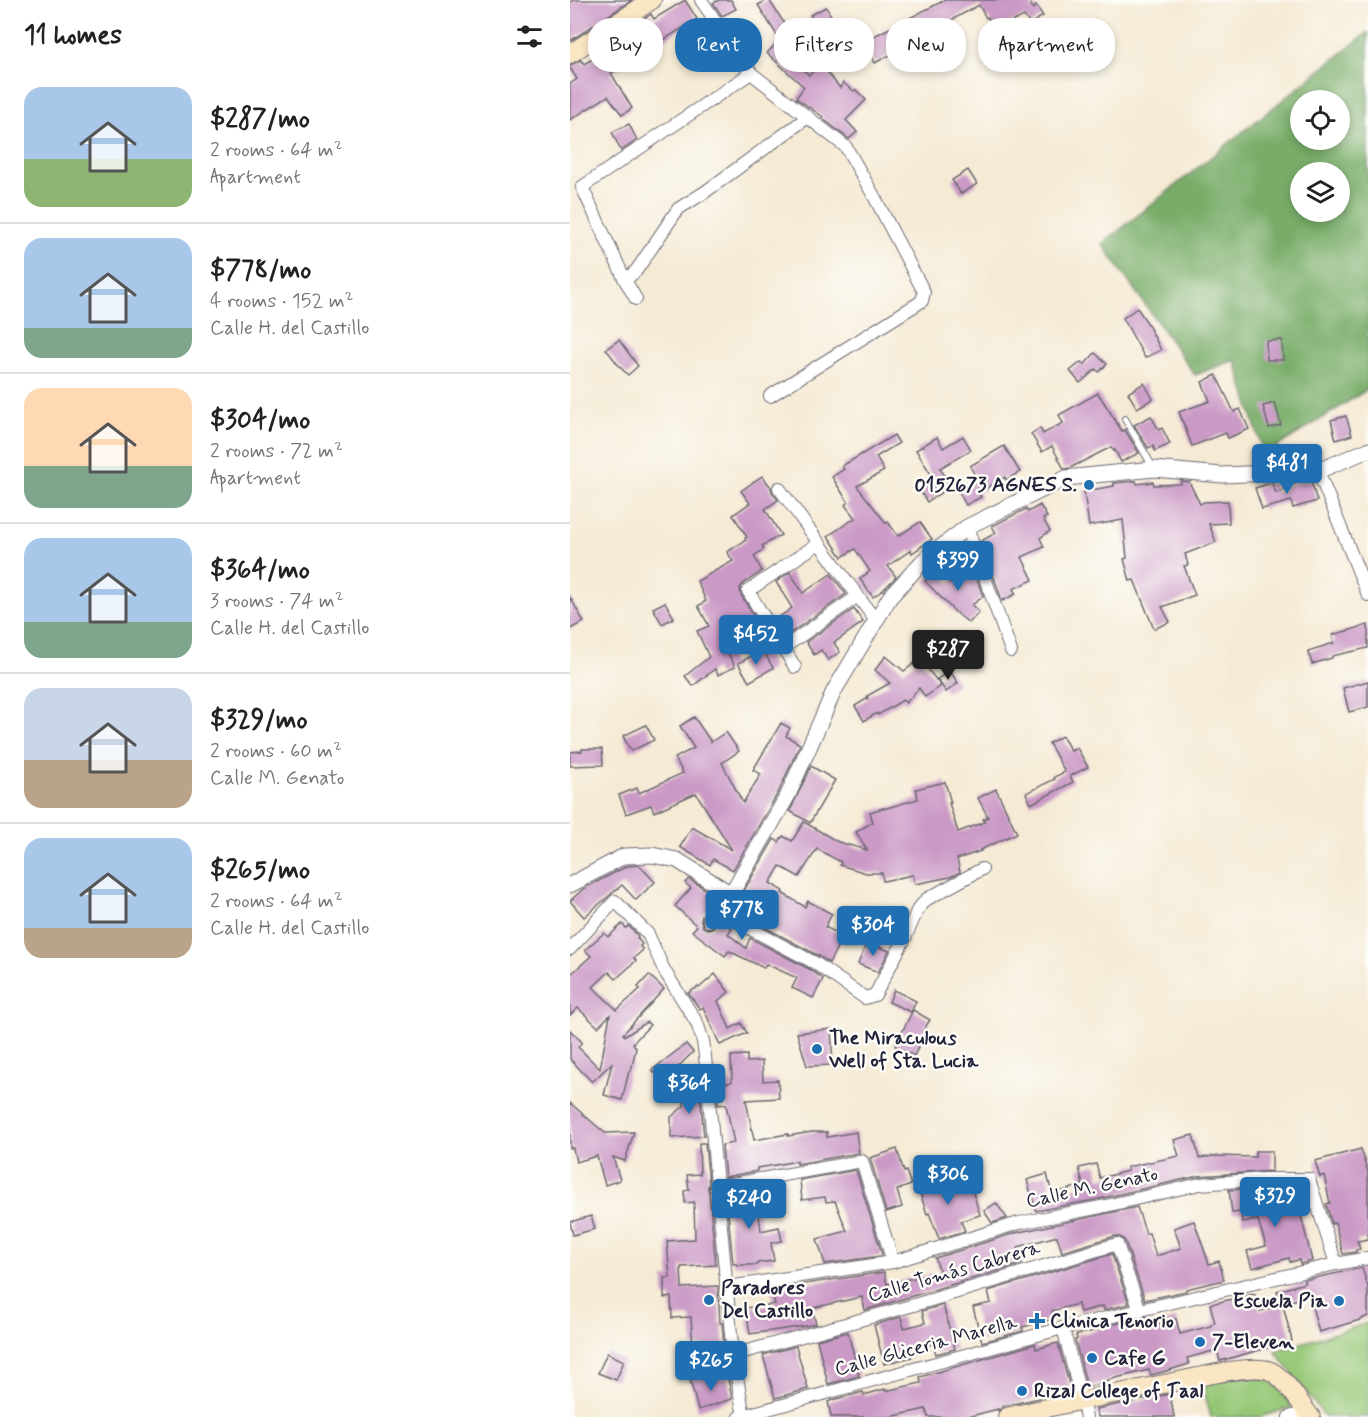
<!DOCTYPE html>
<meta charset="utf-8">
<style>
body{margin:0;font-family:Mynerve,sans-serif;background:#f6f6f6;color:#222;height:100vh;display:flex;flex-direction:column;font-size:22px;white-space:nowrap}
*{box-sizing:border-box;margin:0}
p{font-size:20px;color:#767676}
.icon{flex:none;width:33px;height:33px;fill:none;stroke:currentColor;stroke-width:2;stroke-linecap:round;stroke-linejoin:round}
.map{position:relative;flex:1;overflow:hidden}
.panel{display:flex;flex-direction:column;background:#fff;width:570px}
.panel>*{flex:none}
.top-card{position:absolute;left:18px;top:18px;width:570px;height:54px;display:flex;gap:12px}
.fabs{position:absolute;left:720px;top:90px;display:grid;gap:12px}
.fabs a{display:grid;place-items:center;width:60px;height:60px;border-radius:50%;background:#fff;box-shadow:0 3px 9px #0003;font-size:30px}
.price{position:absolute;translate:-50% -51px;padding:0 14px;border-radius:6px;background:#1f6fb2;color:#fff;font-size:20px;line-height:39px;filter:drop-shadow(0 2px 3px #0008)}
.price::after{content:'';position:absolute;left:50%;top:36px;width:18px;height:14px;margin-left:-9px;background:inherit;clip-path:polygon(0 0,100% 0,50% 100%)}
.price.selected{background:#222;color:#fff}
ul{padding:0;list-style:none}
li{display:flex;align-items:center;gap:18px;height:150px;padding:0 24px}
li+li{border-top:2px solid #e0e0e0}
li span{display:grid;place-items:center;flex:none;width:168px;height:120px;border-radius:18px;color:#555}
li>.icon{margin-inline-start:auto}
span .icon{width:72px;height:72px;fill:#fffc;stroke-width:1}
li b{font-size:26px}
h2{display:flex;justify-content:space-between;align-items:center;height:72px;padding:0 24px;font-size:26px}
.chip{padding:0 21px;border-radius:24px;background:#fff;box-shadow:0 3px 9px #0003;font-size:21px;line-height:54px}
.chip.selected{background:#1f6fb2;color:#fff}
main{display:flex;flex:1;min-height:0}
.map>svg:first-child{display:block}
.green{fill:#96c776;stroke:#5c7458;stroke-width:1.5}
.forest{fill:#78ac67;stroke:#4d6751;stroke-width:1.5;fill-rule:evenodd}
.building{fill:#ca99c6}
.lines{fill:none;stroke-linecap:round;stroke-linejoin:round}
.service-casing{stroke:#6c6871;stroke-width:8}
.minor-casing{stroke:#6c6871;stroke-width:14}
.tertiary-casing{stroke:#6c6871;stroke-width:17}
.secondary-casing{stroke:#6c6871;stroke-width:20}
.service{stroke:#fff;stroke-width:6}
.minor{stroke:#fff;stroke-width:12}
.tertiary{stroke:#fff;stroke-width:15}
.secondary{stroke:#fbe6c4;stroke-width:18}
.poi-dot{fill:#1f6fb2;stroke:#fdfcf7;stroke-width:2}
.labels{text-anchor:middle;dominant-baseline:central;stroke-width:5;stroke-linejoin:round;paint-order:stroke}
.poi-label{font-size:20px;font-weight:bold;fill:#22223b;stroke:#fdfcf7;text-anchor:start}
.street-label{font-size:20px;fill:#22223b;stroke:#fdfcf7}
</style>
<main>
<section class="panel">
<h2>11 homes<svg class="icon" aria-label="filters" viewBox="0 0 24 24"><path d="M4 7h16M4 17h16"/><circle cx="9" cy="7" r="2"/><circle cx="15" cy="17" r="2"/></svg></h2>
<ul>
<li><span style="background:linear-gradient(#a9c7e8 60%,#8fb573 0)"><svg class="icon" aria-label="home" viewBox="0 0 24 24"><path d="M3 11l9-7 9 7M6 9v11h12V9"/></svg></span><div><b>$287/mo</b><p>2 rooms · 64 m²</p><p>Apartment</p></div></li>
<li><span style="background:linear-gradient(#a9c7e8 75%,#7fa58c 0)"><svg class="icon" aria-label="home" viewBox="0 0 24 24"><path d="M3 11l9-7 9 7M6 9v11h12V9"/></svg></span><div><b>$778/mo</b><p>4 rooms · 152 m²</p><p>Calle H. del Castillo</p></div></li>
<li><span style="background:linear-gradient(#ffd9b3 65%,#7fa58c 0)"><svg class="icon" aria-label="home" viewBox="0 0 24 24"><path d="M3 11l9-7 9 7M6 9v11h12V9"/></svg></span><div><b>$304/mo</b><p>2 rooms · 72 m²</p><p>Apartment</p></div></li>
<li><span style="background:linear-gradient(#a9c7e8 70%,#7fa58c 0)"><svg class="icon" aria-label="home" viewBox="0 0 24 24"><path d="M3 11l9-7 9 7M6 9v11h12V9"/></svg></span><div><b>$364/mo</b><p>3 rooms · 74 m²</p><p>Calle H. del Castillo</p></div></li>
<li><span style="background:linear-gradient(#c9d6e8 60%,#b9a48a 0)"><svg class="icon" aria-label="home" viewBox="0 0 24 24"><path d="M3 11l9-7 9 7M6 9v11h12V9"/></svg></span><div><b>$329/mo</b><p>2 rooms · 60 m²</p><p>Calle M. Genato</p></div></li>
<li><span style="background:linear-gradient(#a9c7e8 75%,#b9a48a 0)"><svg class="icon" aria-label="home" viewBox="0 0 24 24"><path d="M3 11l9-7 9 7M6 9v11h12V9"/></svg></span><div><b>$265/mo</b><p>2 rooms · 64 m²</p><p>Calle H. del Castillo</p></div></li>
</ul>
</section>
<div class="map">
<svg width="798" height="1417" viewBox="0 0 798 1417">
<rect width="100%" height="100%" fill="#fdfcf7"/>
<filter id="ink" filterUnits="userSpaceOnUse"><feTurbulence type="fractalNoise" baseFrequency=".0167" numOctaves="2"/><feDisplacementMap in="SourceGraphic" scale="12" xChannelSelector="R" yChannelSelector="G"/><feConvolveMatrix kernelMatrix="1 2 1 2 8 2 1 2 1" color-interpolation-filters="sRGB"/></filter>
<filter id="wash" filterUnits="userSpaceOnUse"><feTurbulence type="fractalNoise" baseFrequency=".008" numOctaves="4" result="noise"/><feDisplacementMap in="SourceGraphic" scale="24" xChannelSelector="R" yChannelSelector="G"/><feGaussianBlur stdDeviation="1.35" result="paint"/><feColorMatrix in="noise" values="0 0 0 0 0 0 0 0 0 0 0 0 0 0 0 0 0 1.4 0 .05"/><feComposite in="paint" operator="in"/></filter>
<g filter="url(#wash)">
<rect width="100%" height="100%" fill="#f5ead4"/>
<g class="green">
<path d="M798,1323V1417H755L705,1351Z"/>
<path d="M662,1377C701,1377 700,1375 722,1407L690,1417H641L632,1383Z"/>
</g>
<path class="forest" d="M798,32V389L694,455L665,360L625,375L532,244ZM730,100H770V140H730ZM730,172H770V212H730Z"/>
<g id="blocks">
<g class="building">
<path d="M4,0H62L0,41V2Z"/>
<path d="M115,0L127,19L41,73L62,108L52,115L38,96L0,120V84L7,79L0,68V65L11,60L14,64L33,53L31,50L45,42L43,39L81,14L84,19Z"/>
<path d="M149,0H161L166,9L152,16L143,3Z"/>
<path d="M197,0H199L220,32L242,18L240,15L256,7L281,51L266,60L251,34L217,55L239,75L251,65L270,88L273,83L284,91L286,90L296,100L276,120L287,132L279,139L252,118L253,117L226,98L234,87L197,53L210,40L188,5Z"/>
<path d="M375,0H459L463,9L466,6L473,16L460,24L454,16L424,30L418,17L416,18L409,5L352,36L353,38L305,63L294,41Z"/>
<path d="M143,41L151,53L139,62L130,50Z"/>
<path d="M59,124L67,140L51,151L42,132Z"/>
<path d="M398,170L407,184L391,194L382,180Z"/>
<path d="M567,308L576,321L591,350L575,358L553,318Z"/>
<path d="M49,340L68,366L58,375L49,366L36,349Z"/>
<path d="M712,340L713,360H697L696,341Z"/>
<path d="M525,353L537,364L529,372L526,369L510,383L500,371L511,362L514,365Z"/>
<path d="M646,375L664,412L670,409L679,429L658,438L656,433L622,446L609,412L640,401L632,382Z"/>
<path d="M574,383L583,399L567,408L558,393Z"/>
<path d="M528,393L552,431L555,430L569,453L551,462L545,450L544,451L541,447L500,468L494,469L482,446L472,452L461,434L470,428L473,434L493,423L489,415Z"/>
<path d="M705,403L711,425L699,428L693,406Z"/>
<path d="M581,416L589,430L592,428L600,444L585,451L583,446L578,448L564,425Z"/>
<path d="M776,416L782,435L766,440L761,420Z"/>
<path d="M324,435L329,443L306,457L314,471L287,486L316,523L318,522L328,536L350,522L362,539L342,553L341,550L318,566L326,577L313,590L303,597L290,579L300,571L285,549L272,557L258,536L285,518L275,505L278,502L262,477L274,469L272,466Z"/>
<path d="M393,436L401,450L370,468L381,486L357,502L347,486L362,476L346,450L367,437L373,448Z"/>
<path d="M434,446L450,472L436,480L435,477L408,493L411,497L396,505L389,492L408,481L400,466Z"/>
<path d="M192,476L201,487L202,492L208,500L195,509L211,535L192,546L194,549L184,556L192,571L173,584L170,588L171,595L188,623L153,643L165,667L148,675L145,669L123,686L115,676L139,657L127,631L139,626L128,606L136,601L127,581L163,561L157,552L176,540L175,538L177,537L163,515L180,503L171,491Z"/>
<path d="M566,481L567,484L583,482L584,485L611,484V481L619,482L630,504L634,502L658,501L659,523L639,524L646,542L615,554L618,565L614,566L625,595L592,607L600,622L584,629L564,580L560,581L554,559L557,558L553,520L519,526L514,491L544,486V483Z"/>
<path d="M732,481H741L747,501L723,508L721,501L692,509L685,488L702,483L706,493L715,490L714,487Z"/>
<path d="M470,505L477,517L473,519L480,531L470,538L474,547L452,557L463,580L443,589L446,594L432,601L420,566L423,564L411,541L426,533L422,526L456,509L458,512Z"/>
<path d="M399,566L404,572L413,596L402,605L409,612L399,623L385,612L355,581L367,569L380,583Z"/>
<path d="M220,572L233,593L261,574L276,594L216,636L205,620L222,608L206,582Z"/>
<path d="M0,597L14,622L0,629Z"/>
<path d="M95,602L104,618L92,624L83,608Z"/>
<path d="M284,609L293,622L264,643L270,652L258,660L251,650L244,655L236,642Z"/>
<path d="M798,625V648L762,656V658L742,664L738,651L764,643L762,635Z"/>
<path d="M193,650L203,668L179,682L168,663Z"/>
<path d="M316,656L334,671L350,659L371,686L355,697L349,688L336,703L333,700L308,715L307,713L294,721L285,706L298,698L297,696L320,683L305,670Z"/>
<path d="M380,671L388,683L376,692L367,679Z"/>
<path d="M798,681V707L779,712L773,688Z"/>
<path d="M124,717L141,742L156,732L169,751L152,763L173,803L191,774L183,770L211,723L220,728L216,736L230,744L209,791L163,870L143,859L140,865L110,847L122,827L162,850L126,793L84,812L81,805L56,814L49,795L67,788L69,793L113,773L105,758L124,748L110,726Z"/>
<path d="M76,725L84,740L61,751L53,736Z"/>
<path d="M492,736L501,751L507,748L518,767L500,776L503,782L461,804L456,793L485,779L484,777L495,772L479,743Z"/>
<path d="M12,749H32L33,765L0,766V752L12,751Z"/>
<path d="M241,766L265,780L240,823L220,811Z"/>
<path d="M375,782L381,803H379L388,832L415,822L413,819L418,817L408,798L426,789L447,833L410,850L411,851L387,859L390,872L380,877L345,884L343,875L313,881L312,873H296L270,865L271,862L247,849L229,877L210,866L200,883L213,891L212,893L235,907L238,901L262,914L255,927L273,936L259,963L249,956L179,919L161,907L169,899L204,839L209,842L213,836L222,841L234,822L268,842L297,850L286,832L303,822L300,812L313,808V809L348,799L346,789Z"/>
<path d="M69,865L85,882L66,900L52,885L14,917L0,901L13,889L57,866Z"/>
<path d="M119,879L148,897L132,916L131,920L133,927L137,929L142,928L150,920L162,928L158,934L176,948L180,938L241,970L253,979L243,998L222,988L227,978L196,964L194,968L159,951L155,956L122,931L127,926L105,906L121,888L115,883Z"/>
<path d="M52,924L56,928L59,926L68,936L67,938L72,944L70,946L73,950L64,958L66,961L46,979L39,972L23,987L47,1010L70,989L68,987L79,975L94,989L53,1034L55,1036L77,1022L80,1025L63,1043L66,1048L61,1071H59L52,1100L34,1095L42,1063L22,1082L0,1059V1030L12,1042L8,1047L30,1069L40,1015L28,1027L8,1008L0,1015V975L21,956L15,950L34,933L38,937Z"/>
<path d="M297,942L319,951L308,972L288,964Z"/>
<path d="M145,974L159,992L148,1001L160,1029L171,1023L177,1033L150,1045L133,1007L130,1009L118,993L128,987L129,988Z"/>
<path d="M324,990L346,1001L341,1012L319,1002Z"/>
<path d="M343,1010L360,1020L352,1032L355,1033L344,1056L325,1046Z"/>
<path d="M261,1029L263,1065L237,1066L227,1033Z"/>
<path d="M116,1044L123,1052L104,1071L105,1072L93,1082L86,1072L84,1073L82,1070Z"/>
<path d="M177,1055V1062L192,1061L193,1081L208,1080L209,1098L176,1100L184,1140L218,1134V1136L242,1132H257V1137L286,1132L289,1153L227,1164V1161L200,1166L187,1168V1171L155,1177L152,1145L164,1143L156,1104L148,1105L146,1085L162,1082L161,1056Z"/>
<path d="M114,1083H129L134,1136L101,1138V1117L114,1106Z"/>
<path d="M0,1103L35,1133L64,1132L55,1161L43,1157L50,1180L35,1185L27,1156L6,1162L3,1148H0Z"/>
<path d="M623,1135L629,1158L644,1156L685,1157V1151H702V1171L628,1176L529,1199L466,1211L457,1180L477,1174L482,1194L513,1185L509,1168L526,1164L530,1178L558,1171L557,1167L609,1156L604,1140Z"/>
<path d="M129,1143H135L139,1183L138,1188L139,1192L146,1265L111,1267L112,1288L148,1286L150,1323H152L154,1345L123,1347L121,1317L102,1318L101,1297L94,1298V1278H100L97,1241L125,1239L124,1202L115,1203L114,1191L119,1190L117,1175L130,1174Z"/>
<path d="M327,1149L334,1172L336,1171L341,1185L327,1190L332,1207L316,1212L300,1158Z"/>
<path d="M791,1149L795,1161H794L798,1172V1239L787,1241L790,1249L786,1250V1252L773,1254L765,1223L762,1224L756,1204L760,1203L754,1175L750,1177L745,1161Z"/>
<path d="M286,1170L312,1254L311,1256L255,1264L247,1239L277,1231L265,1201L256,1202L255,1197L232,1200L230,1180Z"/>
<path d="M360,1175L363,1188L376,1184L378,1190L400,1183L410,1215L391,1221L395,1231L369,1239L359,1213L357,1214L345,1178Z"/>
<path d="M189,1188L192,1205H188L191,1231L209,1227L212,1241L201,1243L204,1261L187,1263V1265H167V1264H163L156,1194Z"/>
<path d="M675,1189L677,1203L713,1198L731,1192L737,1209L730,1211L742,1261L730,1264L729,1260L720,1262L719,1258L682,1268L677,1251L696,1246L688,1220L672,1222L671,1212L662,1213L659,1190Z"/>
<path d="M426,1203L437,1218L422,1223L414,1211Z"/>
<path d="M567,1207L576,1234L579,1233L586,1256L611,1248L604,1228L624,1221L639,1264L649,1261L654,1280L616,1289V1291L575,1300L555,1241L552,1238L545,1236L492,1252L487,1236L448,1247L452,1264L295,1310L292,1297L242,1308L246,1324L236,1326L180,1334L176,1308L205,1304L201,1289L314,1272L317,1284L370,1272L365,1258L445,1233Z"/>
<path d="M21,1216L25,1229L3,1235L0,1222Z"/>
<path d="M542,1254L559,1304L534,1310L533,1306L510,1312L508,1304L482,1311L484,1319L452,1327L453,1331L412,1342L403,1307L421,1303L418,1291Z"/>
<path d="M792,1268L798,1287V1316L790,1320L749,1332L739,1296L710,1304L707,1291L735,1283L734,1280Z"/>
<path d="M685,1294L690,1311L713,1305L722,1341L650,1361L647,1350L617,1358L619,1364L593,1372L581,1375L579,1370L538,1380L539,1382L517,1387L505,1340L507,1339L506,1335L528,1330L527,1328L576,1317L578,1326L606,1319L610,1334L641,1326V1324L645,1323L640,1304Z"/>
<path d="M373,1305L385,1349L366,1354L363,1344L340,1350L342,1357L314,1364L304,1325L331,1317L334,1328L355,1323L352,1311Z"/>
<path d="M278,1332L289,1376L258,1384L247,1340Z"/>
<path d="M488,1343L501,1391L434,1406L428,1411V1409L397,1417H358L356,1409L320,1417H261L258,1402L262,1400L293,1392L294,1395L315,1389V1391L351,1383L350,1377L465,1344L466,1349Z"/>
<path d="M226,1346L238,1389L205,1398L193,1355Z"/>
<path d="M37,1353L54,1361L46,1380L28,1373Z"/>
<path d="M158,1378L162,1399L128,1410L120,1379Z"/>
<path d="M600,1394L604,1417H528L526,1409Z"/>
</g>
</g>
</g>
<g filter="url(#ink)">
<use href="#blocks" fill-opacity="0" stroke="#6c6871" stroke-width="1.5"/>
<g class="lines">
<g class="service-casing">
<path id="service" d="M555,419L584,469"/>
</g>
<g class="minor-casing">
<g id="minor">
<path d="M131,0L181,73L276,147L305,198L354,292L352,301L200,396"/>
<path d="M55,280L66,271L108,209L135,192L238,117"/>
<path d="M66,299L55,280L12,187L181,73"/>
<path d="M748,471L798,595"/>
<path d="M209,488L306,621"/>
<path d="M397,527L441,651"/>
<path d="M213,648L288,596"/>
<path d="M225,667L178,591L249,543"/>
<path d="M150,910L175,926L245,963L295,998L305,995L335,938L348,909L357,899L412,869"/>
<path d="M139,921L161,894"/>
<path d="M0,949L45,901L78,934L94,970L127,1023L133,1041L135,1056L163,1355L174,1417"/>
<path d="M146,1187L292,1161L323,1262"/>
<path d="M158,1287L323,1262L449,1223L531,1207L630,1184L694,1179H739L766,1264"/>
<path d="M493,1328L516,1417"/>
<path d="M163,1355L344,1305L547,1244L570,1311"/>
<path d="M169,1417L493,1328L766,1264L798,1258"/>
<path d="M719,1417L737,1412"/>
</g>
</g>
<g class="tertiary-casing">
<path id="tertiary" d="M0,885L54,856L82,855L107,860L161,894L218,795L264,691L320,597L353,561L397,527L496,478L584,469L652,475L748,471L798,450"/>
</g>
<g class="secondary-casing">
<g id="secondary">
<path d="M0,54L82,0"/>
<path d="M437,1417C490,1404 545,1394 599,1383C621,1379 678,1364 698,1370C715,1376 730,1404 741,1417"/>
</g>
</g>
<use href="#service" class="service"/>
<use href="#minor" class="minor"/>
<use href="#tertiary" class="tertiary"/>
<use href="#secondary" class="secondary"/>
</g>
</g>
<g class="poi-dot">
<circle cx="519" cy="485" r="6"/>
<circle cx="247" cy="1049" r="6"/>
<circle cx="139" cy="1300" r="6"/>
<circle cx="769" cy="1301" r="6"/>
<path d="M464 1312h6v6h6v6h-6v6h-6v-6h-6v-6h6z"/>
<circle cx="630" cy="1342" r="6"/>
<circle cx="522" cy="1358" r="6"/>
<circle cx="452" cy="1391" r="6"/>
</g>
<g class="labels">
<g class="poi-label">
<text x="507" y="485" text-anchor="end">0152673 AGNES S.</text>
<text x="259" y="1038">The Miraculous<tspan x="259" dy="23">Well of Sta. Lucia</tspan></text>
<text x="151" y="1288">Paradores<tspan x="151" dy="23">Del Castillo</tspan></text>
<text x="757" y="1301" text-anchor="end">Escuela Pia</text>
<text x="480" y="1321">Clinica Tenorio</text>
<text x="642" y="1342">7-Eleven</text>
<text x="534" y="1358">Cafe G</text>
<text x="464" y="1391">Rizal College of Taal</text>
</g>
<g class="street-label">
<text transform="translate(522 1188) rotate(-12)">Calle M. Genato</text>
<text transform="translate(384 1272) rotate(-16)">Calle Tomás Cabrera</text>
<text transform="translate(356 1346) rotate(-15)">Calle Gliceria Marella</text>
</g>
</g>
</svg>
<div class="fabs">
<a><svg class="icon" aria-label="locate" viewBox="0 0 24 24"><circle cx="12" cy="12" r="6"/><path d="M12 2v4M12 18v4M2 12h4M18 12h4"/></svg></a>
<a><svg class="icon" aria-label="layers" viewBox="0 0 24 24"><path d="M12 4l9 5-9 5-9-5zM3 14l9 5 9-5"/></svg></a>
</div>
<b class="price" style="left:717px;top:495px">$481</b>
<b class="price" style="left:388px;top:592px">$399</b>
<b class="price" style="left:186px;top:666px">$452</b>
<b class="price selected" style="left:378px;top:681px">$287</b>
<b class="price" style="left:172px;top:941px">$778</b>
<b class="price" style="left:303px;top:957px">$304</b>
<b class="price" style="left:119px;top:1115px">$364</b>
<b class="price" style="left:378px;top:1206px">$306</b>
<b class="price" style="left:705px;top:1228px">$329</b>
<b class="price" style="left:179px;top:1230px">$240</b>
<b class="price" style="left:141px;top:1392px">$265</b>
<div class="top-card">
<a class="chip">Buy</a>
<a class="chip selected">Rent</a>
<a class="chip">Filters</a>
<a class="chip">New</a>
<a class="chip">Apartment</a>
</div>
</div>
</main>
